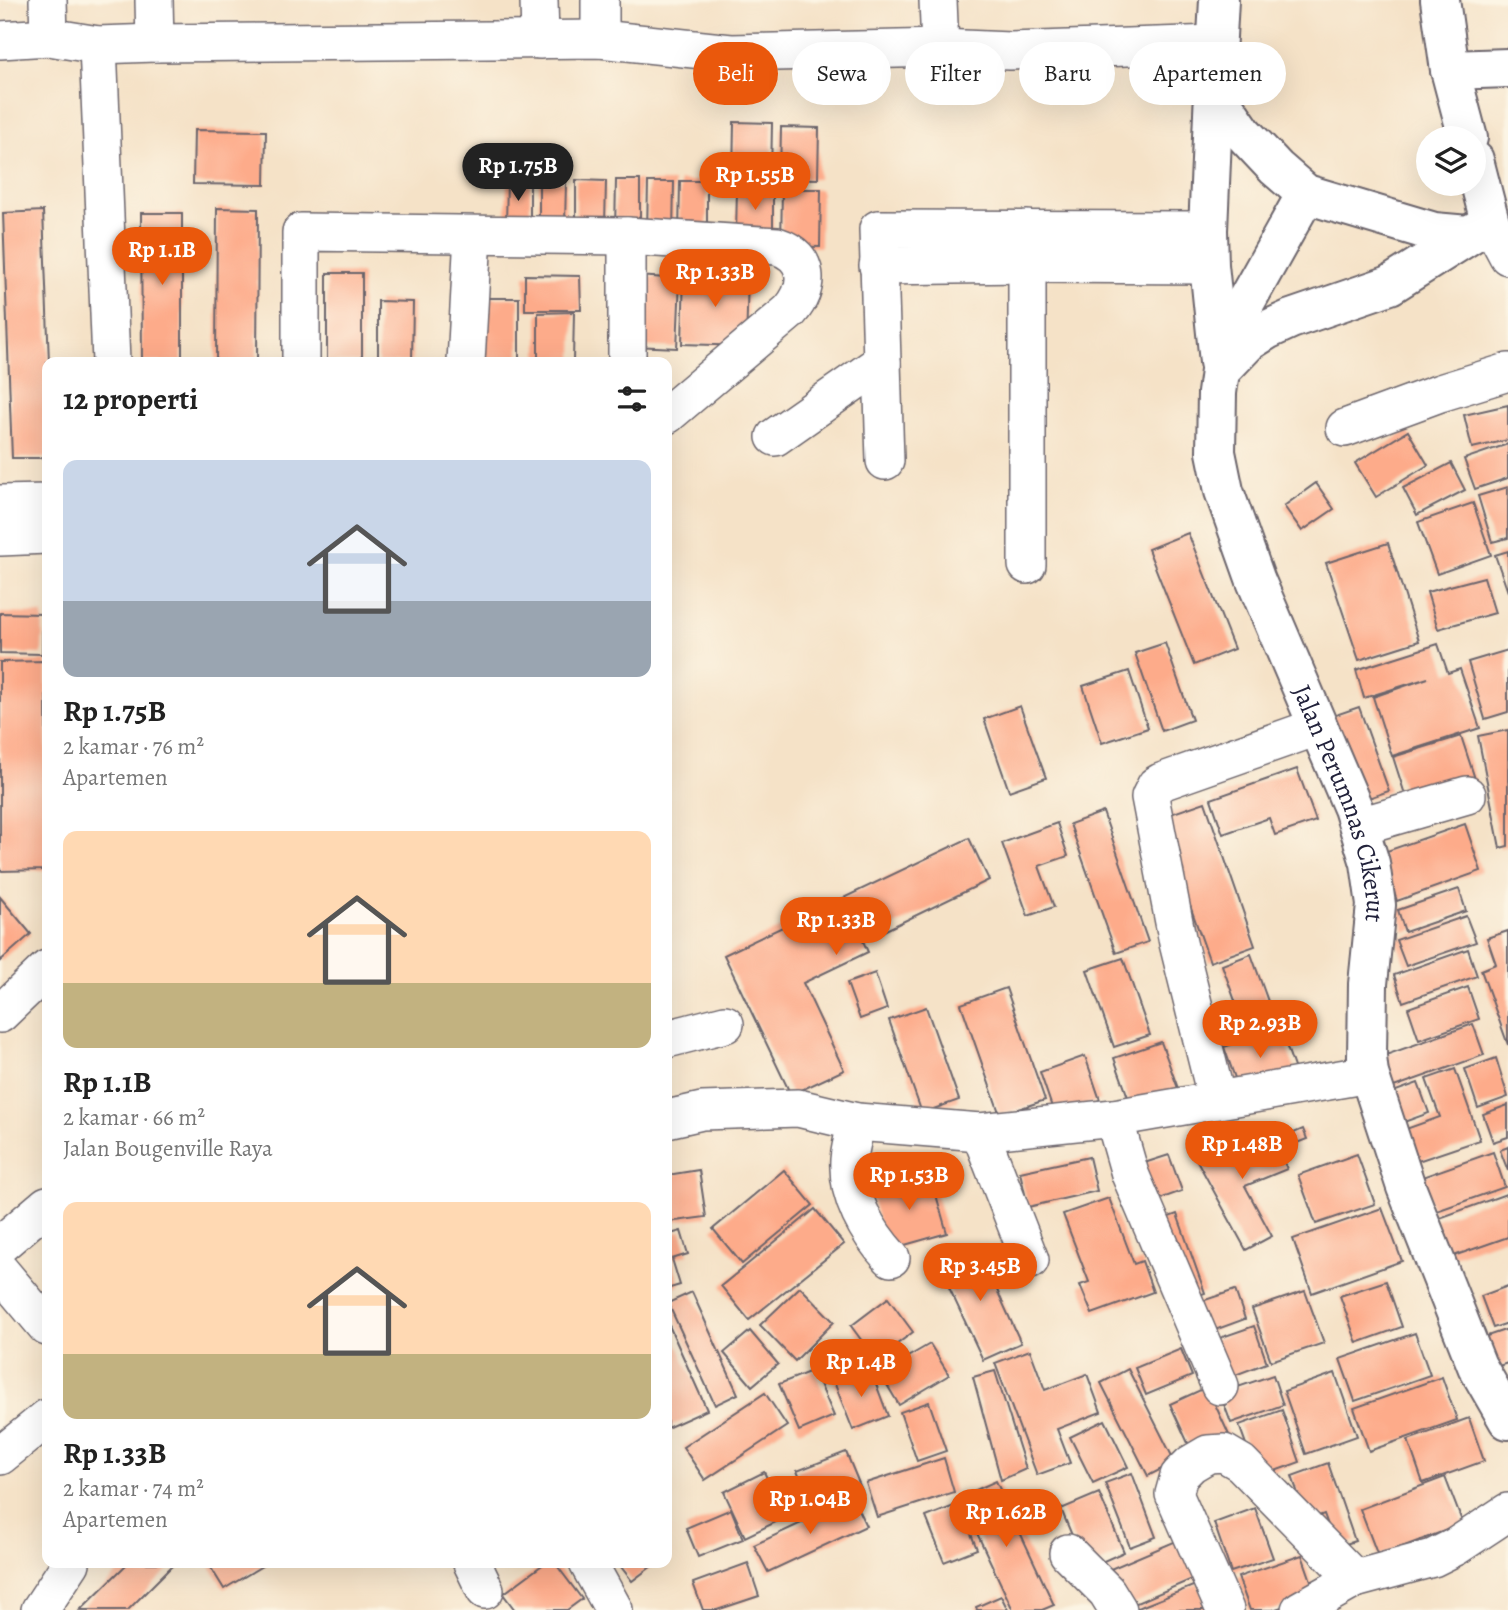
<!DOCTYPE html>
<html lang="id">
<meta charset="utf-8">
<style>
body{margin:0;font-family:Alegreya,serif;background:#f6f6f6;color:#222;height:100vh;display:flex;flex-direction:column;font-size:26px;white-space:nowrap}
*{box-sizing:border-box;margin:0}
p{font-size:23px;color:#767676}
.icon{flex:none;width:38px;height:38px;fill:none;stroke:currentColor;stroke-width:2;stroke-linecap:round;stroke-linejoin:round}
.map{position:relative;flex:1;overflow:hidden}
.sheet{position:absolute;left:42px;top:357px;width:630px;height:1211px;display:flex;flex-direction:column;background:#fff;border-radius:14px;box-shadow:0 7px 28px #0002}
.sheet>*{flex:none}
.top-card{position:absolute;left:693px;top:42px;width:665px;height:63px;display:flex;gap:14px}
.buttons{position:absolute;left:1416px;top:126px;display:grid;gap:14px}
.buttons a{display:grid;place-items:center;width:70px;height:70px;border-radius:50%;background:#fff;box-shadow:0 7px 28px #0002;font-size:35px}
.price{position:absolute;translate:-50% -60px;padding:0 16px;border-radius:24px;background:#ea580c;color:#fff;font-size:23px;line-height:46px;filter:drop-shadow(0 2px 4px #0008)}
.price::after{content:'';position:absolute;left:50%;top:42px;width:21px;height:16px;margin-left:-10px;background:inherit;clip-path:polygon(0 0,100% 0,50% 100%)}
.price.on{background:#222;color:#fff}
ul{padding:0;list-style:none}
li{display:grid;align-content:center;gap:14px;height:371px;padding:0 21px}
li span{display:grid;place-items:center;height:217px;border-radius:14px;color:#555}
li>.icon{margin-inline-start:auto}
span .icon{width:126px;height:126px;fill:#fffc;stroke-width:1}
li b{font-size:30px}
h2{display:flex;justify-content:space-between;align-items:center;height:84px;padding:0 21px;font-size:30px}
.tag{padding:0 24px;border-radius:32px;background:#fff;box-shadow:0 7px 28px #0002;font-size:24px;line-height:63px}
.tag.on{background:#ea580c;color:#fff}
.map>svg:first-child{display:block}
.building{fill:#fdab8a}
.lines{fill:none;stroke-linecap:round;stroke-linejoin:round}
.street-casing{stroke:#6c656c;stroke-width:40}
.secondary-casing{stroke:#6c656c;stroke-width:42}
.street{stroke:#fff;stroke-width:37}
.secondary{stroke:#fff;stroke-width:38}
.labels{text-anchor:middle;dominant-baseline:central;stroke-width:6;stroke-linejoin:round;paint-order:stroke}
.street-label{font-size:26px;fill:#22223b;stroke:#fcf5e5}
</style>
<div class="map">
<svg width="1508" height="1610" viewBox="0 0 1508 1610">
<rect width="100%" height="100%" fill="#fcf5e5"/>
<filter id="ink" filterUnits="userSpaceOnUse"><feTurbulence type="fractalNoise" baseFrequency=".0143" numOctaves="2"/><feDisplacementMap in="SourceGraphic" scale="14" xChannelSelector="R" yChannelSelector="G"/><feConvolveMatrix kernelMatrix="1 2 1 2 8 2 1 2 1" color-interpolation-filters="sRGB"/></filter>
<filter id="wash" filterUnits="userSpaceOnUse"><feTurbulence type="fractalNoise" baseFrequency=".00686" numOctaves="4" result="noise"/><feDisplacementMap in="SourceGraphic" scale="28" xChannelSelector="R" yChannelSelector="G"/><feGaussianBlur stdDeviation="1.57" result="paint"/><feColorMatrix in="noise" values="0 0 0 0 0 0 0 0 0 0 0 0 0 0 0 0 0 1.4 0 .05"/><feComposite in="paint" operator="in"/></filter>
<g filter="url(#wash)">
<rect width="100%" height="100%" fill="#f5e2c7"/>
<g id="blocks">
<g class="building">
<path d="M734,122L772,123L771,179L733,178Z"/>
<path d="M781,127L819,128L818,179L780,178Z"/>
<path d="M194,130L266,131L265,185L193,184Z"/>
<path d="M507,180H530V227L506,226Z"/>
<path d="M576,180L606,181L605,225L576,224Z"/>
<path d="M616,180H640V231H615Z"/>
<path d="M539,181L566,182L565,223L539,222Z"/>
<path d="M680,181H707V236L679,235Z"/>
<path d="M648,182H674L673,232H647Z"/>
<path d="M737,188H773V237L736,236Z"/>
<path d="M782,189H821L820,247L781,246Z"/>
<path d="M217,208L258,209L257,362H216Z"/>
<path d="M43,211L49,362H47V458H12L3,213Z"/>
<path d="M141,213H182V362H142Z"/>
<rect x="327" y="273" width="35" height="89"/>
<path d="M684,273L748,275L746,346L682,344Z"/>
<path d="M525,275L580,276L581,310H525Z"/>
<path d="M638,276L680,279L677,348L634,346Z"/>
<rect x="484" y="298" width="35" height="64"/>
<path d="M378,301L413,302L412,362H378Z"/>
<path d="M574,312L573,362H538V313Z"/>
<path d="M1508,405V440L1472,448L1464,415Z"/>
<path d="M1408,431L1428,465L1376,497L1355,463Z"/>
<path d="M1508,444V478L1475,489L1464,459Z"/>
<path d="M1451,463L1465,490L1417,515L1403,488Z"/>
<path d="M1316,483L1334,509L1302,531L1284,506Z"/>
<path d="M1508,487V538L1492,542L1478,496Z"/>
<path d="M1473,503L1491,555L1437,574L1418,522Z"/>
<path d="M1188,533L1234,649L1194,665L1148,549Z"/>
<path d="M1388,543L1419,641L1359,660L1326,563Z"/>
<path d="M1508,551V592L1495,555Z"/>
<path d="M1484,577L1495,613L1438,629L1427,592Z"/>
<path d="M0,613L43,614L42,654L0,653Z"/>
<path d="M1165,643L1192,720L1162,731L1135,653Z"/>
<path d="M1438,644L1448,673L1460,669L1480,728L1392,756L1373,697L1428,678L1364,698L1356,670Z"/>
<path d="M1508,650V712L1485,719L1468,662Z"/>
<path d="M46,661L47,870L0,871V662Z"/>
<path d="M1129,671L1148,728L1102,743L1083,686Z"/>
<path d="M1020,706L1046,778L1009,791L984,719Z"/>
<path d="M1359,707L1389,791L1354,803L1324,719Z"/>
<path d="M1508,730V846L1500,848L1478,736Z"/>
<path d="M1461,736L1478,788L1410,810L1393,757Z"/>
<path d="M1297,769L1316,821L1275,835L1269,818L1223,834L1211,799Z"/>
<path d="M1205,802L1255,946L1210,962L1159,818Z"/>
<path d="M1103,812L1148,942L1116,953L1070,824Z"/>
<path d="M1057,823L1068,856L1039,866L1054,907L1028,916L1002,843Z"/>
<path d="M1465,824L1481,871L1397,901L1381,853Z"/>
<path d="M969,838L989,880L863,941L868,952L803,983L844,1070L791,1095L724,955Z"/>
<path d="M1459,889L1466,911L1405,932L1398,910Z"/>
<path d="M0,897L31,934L0,961Z"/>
<path d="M1466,916L1476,942L1406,966L1396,940Z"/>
<path d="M1508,931V1045L1481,970L1496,964L1487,938Z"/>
<path d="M1468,949L1477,976L1403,1002L1394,975Z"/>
<path d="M1251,954L1275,1021L1246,1031L1222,965Z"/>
<path d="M1123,958L1150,1035L1114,1047L1087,970Z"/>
<path d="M875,973L887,1009L860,1019L847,983Z"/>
<path d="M1468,987L1479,1019L1419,1040L1408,1008Z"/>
<path d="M1006,988L1045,1100L1000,1115L961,1004Z"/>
<path d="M926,1007L959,1100L922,1113L889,1020Z"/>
<path d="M1231,1014L1239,1037L1212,1046L1204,1024Z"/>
<path d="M1473,1024L1484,1055L1391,1088L1380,1057Z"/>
<path d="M1280,1028L1296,1073L1240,1092L1224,1047Z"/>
<path d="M1161,1042L1180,1094L1133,1111L1114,1058Z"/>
<path d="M1085,1056L1100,1100L1055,1116L1040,1072Z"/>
<path d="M1496,1058L1508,1097L1478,1108L1465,1069Z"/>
<path d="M1455,1069L1480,1140L1415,1162L1403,1130L1440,1117L1426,1079Z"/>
<path d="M1418,1083L1429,1113L1393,1126L1382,1096Z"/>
<path d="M1508,1105V1137L1493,1142L1483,1114Z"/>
<path d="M1303,1129L1307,1139L1279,1150L1287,1169L1245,1186L1272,1236L1246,1250L1189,1146L1215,1132L1230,1160Z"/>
<path d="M1508,1147V1171L1500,1150Z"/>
<path d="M1493,1152L1505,1187L1434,1212L1422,1177Z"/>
<path d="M1357,1154L1375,1204L1316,1224L1298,1175Z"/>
<path d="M1169,1155L1182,1191L1146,1204L1132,1167Z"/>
<path d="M1089,1157L1097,1191L1028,1207L1020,1172Z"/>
<path d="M699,1170L706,1217L667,1222V1175Z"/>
<path d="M784,1170L813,1205L742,1264L713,1229Z"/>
<path d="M930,1174L947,1233L887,1250L870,1191Z"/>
<path d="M1506,1194L1508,1200V1237L1448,1258L1434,1220Z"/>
<path d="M1109,1198L1134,1264L1142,1261L1153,1292L1092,1314L1080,1285L1089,1282L1063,1214Z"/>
<path d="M1382,1208L1402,1261L1312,1293L1293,1239Z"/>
<path d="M815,1209L844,1244L749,1320L721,1286Z"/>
<path d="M1177,1214L1205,1293L1186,1300L1158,1221Z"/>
<path d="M681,1231L688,1254L672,1259L680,1285L667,1289V1235Z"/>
<path d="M977,1246L1021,1343L983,1360L938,1264Z"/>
<path d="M1386,1281L1402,1327L1357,1343L1340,1296Z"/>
<path d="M1508,1286V1323L1493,1328L1481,1296Z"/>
<path d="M800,1287L834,1322L795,1361L760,1325Z"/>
<path d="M1235,1290L1245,1319L1204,1334L1193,1304Z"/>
<path d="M1305,1291L1324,1343L1271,1361L1252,1309Z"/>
<path d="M692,1292L738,1394L715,1405L668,1303Z"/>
<path d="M888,1298L913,1332L876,1360L851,1326Z"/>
<path d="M667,1321L707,1410L667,1428Z"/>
<path d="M1254,1326L1267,1363L1222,1380L1208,1342Z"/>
<path d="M1508,1329V1363L1492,1368L1481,1338Z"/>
<path d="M750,1331L778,1364L752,1386L724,1353Z"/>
<path d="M1415,1333L1430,1375L1355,1401L1340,1359Z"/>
<path d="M930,1344L949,1375L899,1405L880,1373Z"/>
<path d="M1181,1349L1192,1376L1146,1395L1135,1368Z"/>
<path d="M1030,1350L1045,1390L1087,1374L1101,1412L1057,1429L1070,1463L1037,1475L995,1363Z"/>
<path d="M870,1368L888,1416L853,1430L834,1382Z"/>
<path d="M1128,1369L1175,1462L1148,1476L1101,1383Z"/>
<path d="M814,1370L834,1416L799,1431L779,1384Z"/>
<path d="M995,1371L1026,1469L1001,1480L973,1377Z"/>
<path d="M1335,1373L1357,1436L1306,1454L1284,1391Z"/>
<path d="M1273,1375L1283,1405L1231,1423L1220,1393Z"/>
<path d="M1442,1377L1457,1420L1369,1451L1354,1408Z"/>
<path d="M1207,1387L1230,1437L1193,1454L1170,1404Z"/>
<path d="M765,1393L787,1426L705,1480L683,1447Z"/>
<path d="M929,1402L946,1451L917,1461L900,1412Z"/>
<path d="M1282,1410L1300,1462L1258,1477L1239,1425Z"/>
<path d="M1469,1418L1484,1461L1423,1483L1408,1440Z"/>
<path d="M1105,1420L1128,1467L1093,1483L1070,1437Z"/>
<path d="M846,1452L863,1493L814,1512L797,1471Z"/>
<path d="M944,1458L954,1492L877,1517L866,1483Z"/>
<path d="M1328,1463L1355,1541L1336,1547L1324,1514L1307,1520L1292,1476Z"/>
<path d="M764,1472L786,1517L745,1537L724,1492Z"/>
<path d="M1132,1473L1156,1537L1130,1547L1105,1483Z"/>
<path d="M1445,1477L1463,1524L1378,1556L1360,1509Z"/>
<path d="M996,1481L1054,1605L1042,1610H1013L960,1497Z"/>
<path d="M1099,1493L1124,1552L1086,1569L1061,1509Z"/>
<path d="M853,1499L866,1526L768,1572L754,1545Z"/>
<path d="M959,1504L977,1549L944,1562L926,1517Z"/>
<path d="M1255,1508L1273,1558L1231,1572L1214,1523Z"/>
<path d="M731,1509L743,1539L698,1557L686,1528Z"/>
<path d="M1181,1539L1197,1577L1125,1608L1108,1570Z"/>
<path d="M1302,1555L1316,1595L1273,1610H1250L1238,1577Z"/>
<path d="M128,1563H175L128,1610H80Z"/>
<path d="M208,1563H267L224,1589Z"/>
<path d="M545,1563H555L582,1599L567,1610H515L503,1594Z"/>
<path d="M618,1563H656L632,1581Z"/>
<path d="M748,1563L759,1596L717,1610H703L693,1583Z"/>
<path d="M1198,1584L1208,1610H1133Z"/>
<path d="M1001,1596L1008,1610H977L976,1607Z"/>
</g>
</g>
</g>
<g filter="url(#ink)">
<use href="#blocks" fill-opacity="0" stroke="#6c656c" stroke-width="2"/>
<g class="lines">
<g class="street-casing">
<g id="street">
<path d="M48,0L49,37"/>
<path d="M154,0L155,43"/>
<path d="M539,0L540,40"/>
<path d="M938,0L940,48"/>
<path d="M600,39V0"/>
<path d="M0,40L49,37L98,45L155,43L600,39L731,53L940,48L1010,51L1216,44"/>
<path d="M98,45L111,362"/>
<path d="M1490,222L1508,256"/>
<path d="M878,266L1027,264L1209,265"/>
<path d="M301,362V232L627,236L777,246C811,257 810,288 790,311L667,415"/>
<path d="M466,362L473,235"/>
<path d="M627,362V236"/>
<path d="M1345,428L1440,393L1508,372"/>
<path d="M775,437L882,362"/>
<path d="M885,461L878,229L1208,230"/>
<path d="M0,504L47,503"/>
<path d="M0,537L47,535"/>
<path d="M1027,565V229"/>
<path d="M1360,826L1467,795"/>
<path d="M0,1014L47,969"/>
<path d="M667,1039L725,1024"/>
<path d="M1217,1100L1178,943L1150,797L1156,785L1161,782L1317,727"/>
<path d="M1114,1118L1130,1174L1220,1386"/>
<path d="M667,1119L702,1111L798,1108L857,1122L980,1132L1114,1118L1369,1074"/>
<path d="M857,1122C854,1134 850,1147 849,1160C847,1197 867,1232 891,1258"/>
<path d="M980,1132L1030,1260"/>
<path d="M0,1245L47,1205"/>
<path d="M0,1271L47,1327"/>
<path d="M0,1456L47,1418"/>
<path d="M1068,1553L1107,1592L1118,1610"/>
<path d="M472,1563L485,1590"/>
<path d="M588,1563L614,1610"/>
<path d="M40,1610L71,1563"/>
<path d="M1225,1610L1174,1494L1179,1476L1191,1464L1208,1454L1224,1453L1241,1463L1355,1579"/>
<path d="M1300,1610L1355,1579L1433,1558L1455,1547L1508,1512"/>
</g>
</g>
<g class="secondary-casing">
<g id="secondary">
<path d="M1219,0L1214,91L1243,133L1276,168L1306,194L1434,232L1468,235"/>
<path d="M1440,0L1450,70L1468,138"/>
<path d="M1450,70L1508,68"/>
<path d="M1214,91L1208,230L1209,265L1219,362"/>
<path id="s1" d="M1306,194L1245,303L1220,371L1217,393L1216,452L1224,491L1256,581L1353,808L1370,863L1376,905L1368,984L1367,1057L1369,1074L1406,1187L1477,1366L1508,1420"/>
<path d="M1224,367L1248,342L1267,330L1291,319L1390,285L1490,222L1474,160"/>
</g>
</g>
<use href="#street" class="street"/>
<use href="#secondary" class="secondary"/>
</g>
</g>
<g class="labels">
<g class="street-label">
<text stroke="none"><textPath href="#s1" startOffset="653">Jalan Perumnas Cikerut</textPath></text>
</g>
</g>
</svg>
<div class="buttons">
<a><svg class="icon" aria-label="layers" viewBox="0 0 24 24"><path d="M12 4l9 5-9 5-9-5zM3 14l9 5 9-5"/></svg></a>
</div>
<b class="price on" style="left:518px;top:203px">Rp 1.75B</b>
<b class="price" style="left:755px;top:212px">Rp 1.55B</b>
<b class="price" style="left:162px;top:287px">Rp 1.1B</b>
<b class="price" style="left:715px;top:309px">Rp 1.33B</b>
<b class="price" style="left:836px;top:957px">Rp 1.33B</b>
<b class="price" style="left:1260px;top:1060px">Rp 2.93B</b>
<b class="price" style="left:1242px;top:1181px">Rp 1.48B</b>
<b class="price" style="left:909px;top:1212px">Rp 1.53B</b>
<b class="price" style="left:980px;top:1303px">Rp 3.45B</b>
<b class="price" style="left:861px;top:1399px">Rp 1.4B</b>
<b class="price" style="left:810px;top:1536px">Rp 1.04B</b>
<b class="price" style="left:1006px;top:1549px">Rp 1.62B</b>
<div class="top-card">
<a class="tag on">Beli</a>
<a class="tag">Sewa</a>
<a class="tag">Filter</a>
<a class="tag">Baru</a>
<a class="tag">Apartemen</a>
</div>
<section class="sheet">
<h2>12 properti<svg class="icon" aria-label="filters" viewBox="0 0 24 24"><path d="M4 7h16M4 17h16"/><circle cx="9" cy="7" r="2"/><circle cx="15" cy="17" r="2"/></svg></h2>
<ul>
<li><span style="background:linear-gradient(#c9d6e8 65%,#9aa5b1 0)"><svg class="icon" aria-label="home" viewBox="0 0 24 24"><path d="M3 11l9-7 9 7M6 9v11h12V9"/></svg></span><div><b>Rp 1.75B</b><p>2 kamar · 76 m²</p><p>Apartemen</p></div></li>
<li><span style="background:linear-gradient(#ffd9b3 70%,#c2b280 0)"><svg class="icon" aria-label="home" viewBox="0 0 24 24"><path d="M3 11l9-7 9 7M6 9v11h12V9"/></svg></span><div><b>Rp 1.1B</b><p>2 kamar · 66 m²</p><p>Jalan Bougenville Raya</p></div></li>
<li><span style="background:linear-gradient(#ffd9b3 70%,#c2b280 0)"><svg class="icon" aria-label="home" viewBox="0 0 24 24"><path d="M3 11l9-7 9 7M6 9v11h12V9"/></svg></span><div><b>Rp 1.33B</b><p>2 kamar · 74 m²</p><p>Apartemen</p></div></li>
</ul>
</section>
</div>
